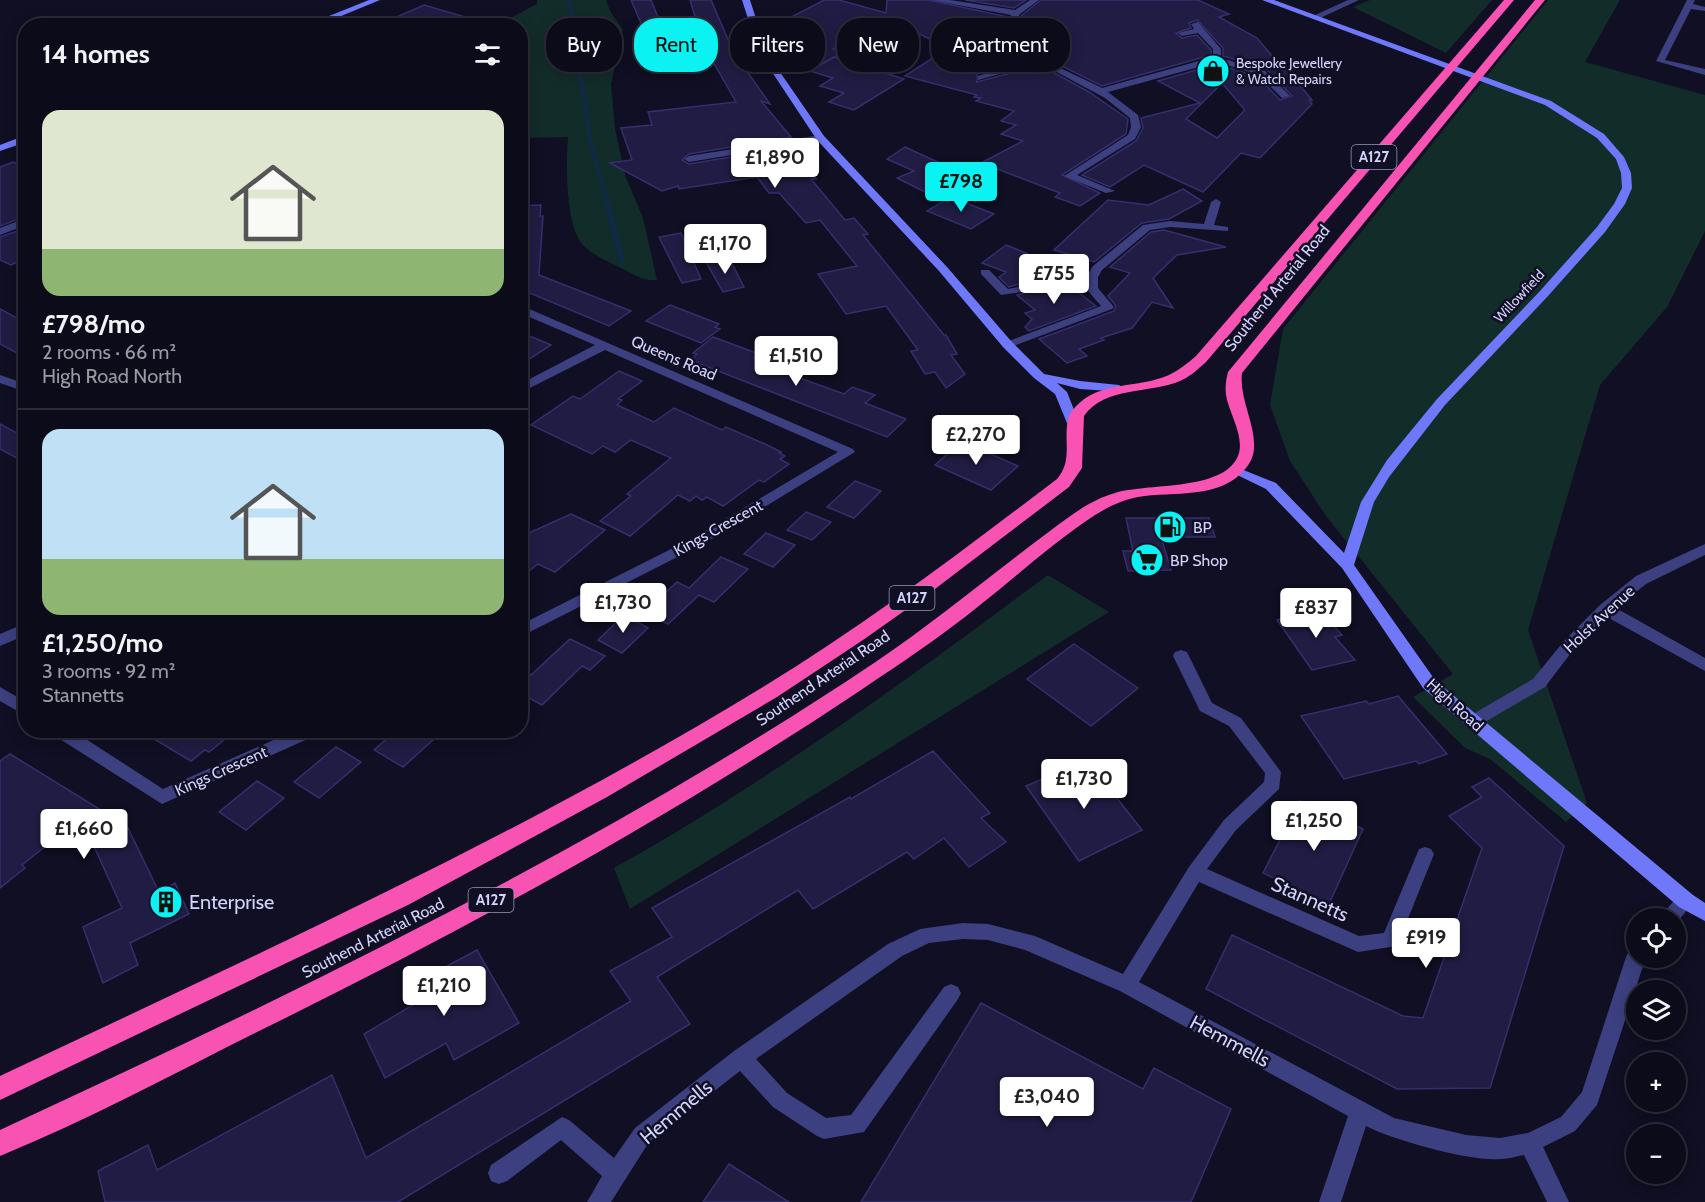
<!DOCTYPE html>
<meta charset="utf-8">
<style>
body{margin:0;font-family:Cabin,sans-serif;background:#151423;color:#f1f3f6;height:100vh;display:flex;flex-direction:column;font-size:22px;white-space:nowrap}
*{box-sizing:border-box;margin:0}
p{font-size:20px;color:#9a9ba2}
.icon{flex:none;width:33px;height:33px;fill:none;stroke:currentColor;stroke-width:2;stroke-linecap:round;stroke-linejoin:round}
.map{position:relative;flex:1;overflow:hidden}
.side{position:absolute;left:18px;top:18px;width:510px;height:720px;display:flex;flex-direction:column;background:#0c0b1a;border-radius:24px;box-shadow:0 3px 15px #0003,0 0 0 2px #2c2b39}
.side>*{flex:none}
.top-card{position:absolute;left:546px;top:18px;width:570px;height:54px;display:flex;gap:12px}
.buttons{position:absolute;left:1626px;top:908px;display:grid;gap:12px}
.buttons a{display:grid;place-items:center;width:60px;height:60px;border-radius:50%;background:#0c0b1a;box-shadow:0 3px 15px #0003,0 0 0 2px #2c2b39;font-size:30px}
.price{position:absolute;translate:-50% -51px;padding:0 14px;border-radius:6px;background:#fff;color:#222;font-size:20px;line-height:39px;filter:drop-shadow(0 2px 3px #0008)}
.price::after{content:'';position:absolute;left:50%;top:36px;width:18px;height:14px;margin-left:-9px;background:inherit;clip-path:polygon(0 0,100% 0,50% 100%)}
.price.active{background:#0af2f1;color:#111}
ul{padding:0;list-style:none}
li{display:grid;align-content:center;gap:12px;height:318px;padding:0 24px}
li+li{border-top:2px solid #2c2b39}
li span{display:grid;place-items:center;height:186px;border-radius:18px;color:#555}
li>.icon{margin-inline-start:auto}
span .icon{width:108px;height:108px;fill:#fffc;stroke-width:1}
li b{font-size:26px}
h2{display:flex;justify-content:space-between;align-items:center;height:72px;padding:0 24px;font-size:26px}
.chip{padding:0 21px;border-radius:24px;background:#0c0b1a;box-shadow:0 3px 15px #0003,0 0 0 2px #2c2b39;font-size:21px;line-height:54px}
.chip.active{background:#0af2f1;color:#111}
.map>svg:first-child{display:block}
.green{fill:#122c29}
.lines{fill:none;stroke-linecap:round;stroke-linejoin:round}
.stream-far1{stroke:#102a46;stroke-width:4.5}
.stream{stroke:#102a46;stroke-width:6}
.building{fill:#201c43;stroke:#352f6e;stroke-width:1.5;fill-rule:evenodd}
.street{fill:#3c4080;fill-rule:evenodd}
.secondary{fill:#6e78f9;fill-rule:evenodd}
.highway{fill:#f853b3;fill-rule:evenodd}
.labels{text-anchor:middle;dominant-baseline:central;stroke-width:5;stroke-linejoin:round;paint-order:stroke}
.far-poi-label{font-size:14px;fill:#d3d3fd;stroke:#100f23;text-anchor:start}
.far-street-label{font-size:14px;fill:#d3d3fd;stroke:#100f23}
.shield{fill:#100f23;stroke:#9898bc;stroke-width:1.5}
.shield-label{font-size:15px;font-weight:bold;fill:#d3d3fd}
.street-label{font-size:16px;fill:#d3d3fd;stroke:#100f23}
.poi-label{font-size:16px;fill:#d3d3fd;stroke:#100f23;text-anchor:start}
.near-street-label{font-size:20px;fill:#d3d3fd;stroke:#100f23}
.near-poi-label{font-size:20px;fill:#d3d3fd;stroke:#100f23;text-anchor:start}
</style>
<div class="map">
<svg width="1705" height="1202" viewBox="0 0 1705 1202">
<rect width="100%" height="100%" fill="#100f23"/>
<g class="green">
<path d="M537,0H606L610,11L623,30L611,84L615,128L625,175L643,218L657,280C644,282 634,274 623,269C610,262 593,256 583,245C565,225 566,162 568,137L521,138L522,33L520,26L501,23L537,4Z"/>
<path d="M1370,0H1492L1446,53L1353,7Z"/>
<path d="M1548,0H1620L1585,62L1705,95V231L1667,307L1600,385L1528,630L1587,803L1566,822L1490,759L1465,748L1413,697L1453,674L1326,516L1290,461L1270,405L1283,329Z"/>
<path d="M1048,575L1109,612L630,909L614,868C767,783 907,679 1048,575Z"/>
</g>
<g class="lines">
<path class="stream-far1" d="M569,0L590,138L606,200"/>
<path class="stream" d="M606,198L622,261"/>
</g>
<g class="building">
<path d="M631,0H651L660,22L641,23Z"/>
<path d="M690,0H711L734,53L770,104L761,101L791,137L689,154L682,160L689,164L797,146L816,179H811L845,220L854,218L868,234L863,235L944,335H946L957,354L951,355L965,374L946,388L935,372L925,374L911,351L918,350L886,306L846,314L818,274L857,266L820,220L806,223L779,193H769L757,177L679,189L678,186L662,191L610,163L632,160L621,128L652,125L648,112L736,102L704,46Z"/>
<path d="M824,0H839L886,13L887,0H929L1008,17L1006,23L1013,44L1029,58L977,74V82L1040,65L1089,92L1128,119L1126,134L1062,175L1100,193L1080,206L1055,197L1060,193L981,163L1023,141L1001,134L1016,125L1001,121L1014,111L976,101L981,98L974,97L977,95L905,76L951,46L934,41L888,19L833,49L844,52L819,65L791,57L782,22Z"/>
<path d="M965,0H1026L1014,8Z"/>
<path d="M1041,0H1198L1229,14L1219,17L1257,38L1277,62H1281L1312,100H1309L1312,104L1260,158L1241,153L1203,192L1144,165L1110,187L1082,175L1136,141L1143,128L1141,118L1200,103L1158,81L1217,64L1258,77L1280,100L1292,96L1266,69L1223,56V48L1197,20L1189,23L1191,28L1176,33L1182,38L1197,35L1211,50V55L1102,86L1052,61L1030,44L1022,33L1018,22L1022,15ZM1222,83L1245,110L1217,138L1186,119Z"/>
<path d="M424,5L475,20L474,26H376Z"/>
<path d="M834,57L904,79L854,110L829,102L844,93L820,86L833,78L810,71Z"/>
<path d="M905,147L968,176L976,180L964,186L962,191L958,189L939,199L897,178L914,171L887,159Z"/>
<path d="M13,162L26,168V216L0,226V167Z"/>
<path d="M1183,189L1202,201L1169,219L1142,223L1094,262L1054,250L1108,200L1149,205Z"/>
<path d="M951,197L994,214L971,229L927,211Z"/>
<path d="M541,205L540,216H543L539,275L631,311L609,326L520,289V206Z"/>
<path d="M26,228V258L11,265L0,260V237Z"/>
<path d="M1164,230L1226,247L1177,255L1153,278L1173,308L1152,302L1132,328L1101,338L1104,340L1079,349L1087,356L1067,363L1039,339L1114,311L1116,306L1108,296L1130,273L1110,267L1151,232Z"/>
<path d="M681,233L701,279L682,283L659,237Z"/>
<path d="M1006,245L1028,254L1053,274L1009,287L999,277L1006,272L982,263Z"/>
<path d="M729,258L744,287L723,292L706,262Z"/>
<path d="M1057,284L1074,289L1096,306L1029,331L1025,327L1032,319L1025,313L1035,310L1017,295Z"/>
<path d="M670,305L719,324L715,327L720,329L701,343L646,321Z"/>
<path d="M0,309L26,323V358L0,344Z"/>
<path d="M520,332L551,345L520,365Z"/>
<path d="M713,337L759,354L754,358L785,370L783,372L844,394L852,387L875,395L865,403L906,419L887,437L690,360L697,354L693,353Z"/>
<path d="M619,371L642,381L618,399L622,400L617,405L654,422L674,408L722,430L726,427L765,444L781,452L779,453L785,456L780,459L789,464L764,482L759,480L723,506L707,497L702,500L696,496L690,501L678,495L630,536L600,521L631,496L627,494L671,458L631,440L615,452L603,446L592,454L531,425L573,396L580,399Z"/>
<path d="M0,424L26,438V463L0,449Z"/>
<path d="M962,441L1018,466L991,490L935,465Z"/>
<path d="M855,481L881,491L854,518L827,507Z"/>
<path d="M806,512L831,522L812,540L787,530Z"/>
<path d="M571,514L605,530L555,572L538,564L520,578V537Z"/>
<path d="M1126,518H1209L1215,537H1161L1171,570L1128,571L1123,551H1133Z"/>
<path d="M766,533L795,545L773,567L744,554Z"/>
<path d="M721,557L748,569L714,602L699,595L668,624L644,612L677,582L689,588Z"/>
<path d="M1319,609L1342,635L1335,637L1355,660L1312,670L1277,620Z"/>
<path d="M624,615L648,628L622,653L598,640Z"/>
<path d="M570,639L605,656L590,670L582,666L542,705L520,693V669L531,675Z"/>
<path d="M1074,644L1138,688L1091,726L1027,679Z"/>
<path d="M1398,696L1447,754L1419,764L1416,761L1344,779L1301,716L1366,701L1369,704Z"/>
<path d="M139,730H236L209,752L205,750L191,761Z"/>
<path d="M397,730H444L403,767L374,750Z"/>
<path d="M336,747L361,762L319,798L294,782Z"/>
<path d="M933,751L990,813L981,818L1006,842L969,867L944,838L914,859L907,852L813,909L798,890L657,977L690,1024L398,1202H105L98,1171L148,1145L157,1170L332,1075L366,1158L631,1001L610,971L672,937L652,908L850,797L851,799Z"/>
<path d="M10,754L127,826L159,892L175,883L189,914L130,943L138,965L103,983L83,927L122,908L81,818L22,865L25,868L0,888V761Z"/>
<path d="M1087,760L1142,830L1079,861L1026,786Z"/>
<path d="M1489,778L1564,846L1490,1088L1397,1089L1206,989L1232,935L1403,1016L1423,1018L1482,848L1449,816L1482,797L1472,787Z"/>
<path d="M257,781L284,798L246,830L219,812Z"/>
<path d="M1300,801L1363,829L1329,904L1263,873Z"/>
<path d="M477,950L519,1023L454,1060L446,1043L385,1078L364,1034L423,999L415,983Z"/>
<path d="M981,1003L1143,1089L1154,1068L1231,1109L1191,1202H861Z"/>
<path d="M729,1164L789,1202H703Z"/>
</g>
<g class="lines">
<g class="street">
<path d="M931,0H950L1015,10L1030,0H1039L1020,14L1016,22C1023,58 1072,72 1102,88L1213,57V49L1198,33L1182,36L1178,33L1194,29L1191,24L1198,22L1221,49V58L1265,71L1290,96L1282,98L1259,75L1217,62L1108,92L1138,115L1141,127L1135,139L1077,175L1115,191L1106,193L1064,176L1128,135L1131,127L1130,118L1105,98L1040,63L978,80V76L1034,59L1015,43L1008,22L1011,15Z"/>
<path d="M1348,0H1359L1318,19L1311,17Z"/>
<path d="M1687,0H1695L1693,4L1705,7V11L1691,9L1665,60L1705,69V75L1656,61Z"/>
<path d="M820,135L823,136V140L689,162L684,159L689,156Z"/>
<path d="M1216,199L1221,202L1214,225L1228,227V231L1170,227L1150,230L1102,270L1098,277V288L1114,307L1112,309L1011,347H1003L1001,344L1101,306L1088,291L1057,282L1035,290L1001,295L981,274V270H989L1008,289L1032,284L1056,275L1086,284V277L1093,266L1143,225L1170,221L1204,224L1211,202Z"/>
<path d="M26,218V225L0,235V228Z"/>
<path d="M520,305L853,449L855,452L705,543L520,637V625L695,537L838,452L605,350L520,393V384L595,345L520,313Z"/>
<path d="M0,375L26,384V392L0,383Z"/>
<path d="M1705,544V555L1646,584L1616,608L1705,658V671L1607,617L1574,649L1545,687L1480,725H1468L1466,721L1468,717L1533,679L1564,641L1600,605L1636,576Z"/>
<path d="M26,623V635L0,646V634Z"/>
<path d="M1181,650L1187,652L1212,703L1241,718L1281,772L1279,789L1236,830L1207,869L1359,936L1384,933L1419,849L1425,847L1431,849L1434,854L1397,946L1358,952L1199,882L1139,982L1394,1118L1466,1135L1500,1138L1528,1133L1561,1117L1582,1092L1626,957L1629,951L1636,949V957H1646L1597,1105L1575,1131L1543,1147L1569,1202H1547L1524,1155C1517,1156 1509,1159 1501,1159C1471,1162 1393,1140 1366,1126L1341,1202H1319L1348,1116L1120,991L1025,950L988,940L963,939L929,943L902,956L756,1059L787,1093L826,1118L851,1115L944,987L951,984L958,987L961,993L958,999L864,1132L824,1139L817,1136L773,1107L740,1071L649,1142L611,1202H587L602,1176L561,1140L507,1181L499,1184L491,1181L488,1173L491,1165L562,1117L569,1120L614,1158L635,1128L734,1051L888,944L920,929L963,923L988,924L1035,936L1123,974L1189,867L1224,820L1264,782L1265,773L1229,726L1200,711L1173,656L1175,652Z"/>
<path d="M0,687L26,702V716L0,701Z"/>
<path d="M50,730H72L163,789L296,730H321L319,734L162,804L52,734Z"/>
<path d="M1686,893L1693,895L1695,901L1676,923V918H1659L1679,895Z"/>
</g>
<g class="secondary">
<path d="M369,0H380L317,26H304Z"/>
<path d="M742,0H750L759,28L782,75L824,136L947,267L1011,341L1044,374L1080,381L1119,385L1125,389L1123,392L1080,389L1057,383L1067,392L1080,425L1074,429L1069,428L1055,394L1034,378L1003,347L939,271L817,140L774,75L751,28Z"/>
<path d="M1262,0H1274L1551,101L1604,134L1624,157L1631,173L1632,188L1625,204L1605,232L1548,296L1445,405L1389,477L1374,502L1354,565L1435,680L1693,895L1705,903V921L1679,907L1423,688L1342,568L1266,489L1229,471L1236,467L1276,483L1344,553L1361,502L1387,460L1437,399L1540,291L1597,227L1614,204L1622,188L1621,173L1616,159L1597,138L1545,105Z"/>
<path d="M26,135V142L0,151V145Z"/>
</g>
<g class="highway">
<path d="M1504,0H1514L1206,362C1198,369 1190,377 1180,381C1149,394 1105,386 1084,416L1082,468L1069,487L931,592L863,640L777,697L607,797L408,905L0,1100V1076C258,954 519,836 763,687C865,625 961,552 1057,479C1074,459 1062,439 1069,416C1091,379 1135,390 1169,375C1179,370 1188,363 1196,356Z"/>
<path d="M1535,0H1545L1242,373C1238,406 1268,442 1246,468C1221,500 1173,491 1138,497C1122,500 1108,507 1095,515C1054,542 1018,575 980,605C942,636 901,663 861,690C668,819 465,930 257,1032C173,1074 88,1120 0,1156V1130C300,991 599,847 874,663C935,622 991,575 1050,531C1070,516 1090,500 1115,493C1147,483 1217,491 1236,460C1248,441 1229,414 1226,395C1225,387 1226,380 1228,372Z"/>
</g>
</g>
<defs>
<g id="shop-disc" transform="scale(1.725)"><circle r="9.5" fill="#0af2f1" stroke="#100f23"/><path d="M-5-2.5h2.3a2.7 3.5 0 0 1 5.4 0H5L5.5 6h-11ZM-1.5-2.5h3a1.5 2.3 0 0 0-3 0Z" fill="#111"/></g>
<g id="fuel-disc" transform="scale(1.725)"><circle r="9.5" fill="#0af2f1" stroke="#100f23"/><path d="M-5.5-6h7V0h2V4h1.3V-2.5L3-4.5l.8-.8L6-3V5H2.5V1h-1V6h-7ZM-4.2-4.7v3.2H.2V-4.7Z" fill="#111"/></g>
<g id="supermarket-disc" transform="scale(1.725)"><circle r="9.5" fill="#0af2f1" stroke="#100f23"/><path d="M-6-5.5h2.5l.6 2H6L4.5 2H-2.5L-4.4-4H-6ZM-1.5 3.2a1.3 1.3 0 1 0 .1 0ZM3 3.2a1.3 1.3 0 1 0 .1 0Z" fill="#111"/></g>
<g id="building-disc" transform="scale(1.725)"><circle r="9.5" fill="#0af2f1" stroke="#100f23"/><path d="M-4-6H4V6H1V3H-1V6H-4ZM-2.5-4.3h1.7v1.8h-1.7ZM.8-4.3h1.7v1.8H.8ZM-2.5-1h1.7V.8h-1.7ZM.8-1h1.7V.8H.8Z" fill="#111"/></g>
</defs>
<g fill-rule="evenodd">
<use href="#shop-disc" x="1213" y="71"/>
<use href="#fuel-disc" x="1170" y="527"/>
<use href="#supermarket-disc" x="1147" y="560"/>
<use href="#building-disc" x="166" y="902"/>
</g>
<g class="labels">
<g class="far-poi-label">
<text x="1236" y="63">Bespoke Jewellery<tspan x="1236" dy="16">&amp; Watch Repairs</tspan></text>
</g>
<g class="far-street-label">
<text transform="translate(1519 296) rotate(-47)">Willowfield</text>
</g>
<g class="shield">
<rect x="1351.5" y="145" width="45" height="24" rx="4.5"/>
<rect x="889.5" y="586" width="45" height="24" rx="4.5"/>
<rect x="468.5" y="888" width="45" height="24" rx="4.5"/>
</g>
<g class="shield-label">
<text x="1374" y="157">A127</text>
<text x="912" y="598">A127</text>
<text x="491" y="900">A127</text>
</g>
<g class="street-label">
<text transform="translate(1277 288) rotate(-51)">Southend Arterial Road</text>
<text transform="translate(674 358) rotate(23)">Queens Road</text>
<text transform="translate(718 528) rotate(-29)">Kings Crescent</text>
<text transform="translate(1599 619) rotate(-43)">Holst Avenue</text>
<text transform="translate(823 678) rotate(-34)">Southend Arterial Road</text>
<text transform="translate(1455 705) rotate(42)">High Road</text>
<text transform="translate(221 771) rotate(-24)">Kings Crescent</text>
<text transform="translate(373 938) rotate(-27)">Southend Arterial Road</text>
</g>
<g class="poi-label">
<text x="1193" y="527">BP</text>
<text x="1170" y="560">BP Shop</text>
</g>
<g class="near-street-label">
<text transform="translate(1310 899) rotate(24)">Stannetts</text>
<text transform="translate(1230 1041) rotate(28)">Hemmells</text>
<text transform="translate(676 1112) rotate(-40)">Hemmells</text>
</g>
<g class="near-poi-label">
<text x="189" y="902">Enterprise</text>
</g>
</g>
</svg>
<div class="buttons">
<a><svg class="icon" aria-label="locate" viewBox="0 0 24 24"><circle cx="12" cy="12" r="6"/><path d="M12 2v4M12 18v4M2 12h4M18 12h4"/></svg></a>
<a><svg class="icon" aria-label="layers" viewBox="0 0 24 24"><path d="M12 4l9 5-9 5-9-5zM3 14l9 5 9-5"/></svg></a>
<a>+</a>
<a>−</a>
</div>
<b class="price" style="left:775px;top:189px">£1,890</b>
<b class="price active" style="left:961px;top:213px">£798</b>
<b class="price" style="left:725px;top:275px">£1,170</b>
<b class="price" style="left:1054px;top:305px">£755</b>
<b class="price" style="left:796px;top:387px">£1,510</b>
<b class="price" style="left:976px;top:466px">£2,270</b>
<b class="price" style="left:623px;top:634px">£1,730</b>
<b class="price" style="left:1316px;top:639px">£837</b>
<b class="price" style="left:1084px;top:810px">£1,730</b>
<b class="price" style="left:1314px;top:852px">£1,250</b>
<b class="price" style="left:84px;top:860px">£1,660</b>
<b class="price" style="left:1426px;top:969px">£919</b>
<b class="price" style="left:444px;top:1017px">£1,210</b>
<b class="price" style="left:1047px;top:1128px">£3,040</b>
<div class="top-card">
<a class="chip">Buy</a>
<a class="chip active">Rent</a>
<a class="chip">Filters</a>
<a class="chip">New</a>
<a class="chip">Apartment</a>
</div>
<section class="side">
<h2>14 homes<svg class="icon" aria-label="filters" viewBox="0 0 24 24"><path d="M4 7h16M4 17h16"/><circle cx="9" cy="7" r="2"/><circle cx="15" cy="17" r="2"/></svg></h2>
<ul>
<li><span style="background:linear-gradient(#dfe7d0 75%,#8fb573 0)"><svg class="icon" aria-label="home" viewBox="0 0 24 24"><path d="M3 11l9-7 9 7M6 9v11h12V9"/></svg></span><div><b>£798/mo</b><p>2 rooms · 66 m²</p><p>High Road North</p></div></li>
<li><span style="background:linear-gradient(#bfe0f5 70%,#8fb573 0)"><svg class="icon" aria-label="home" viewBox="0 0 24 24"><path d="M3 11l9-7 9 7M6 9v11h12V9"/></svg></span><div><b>£1,250/mo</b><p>3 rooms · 92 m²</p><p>Stannetts</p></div></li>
</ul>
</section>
</div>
